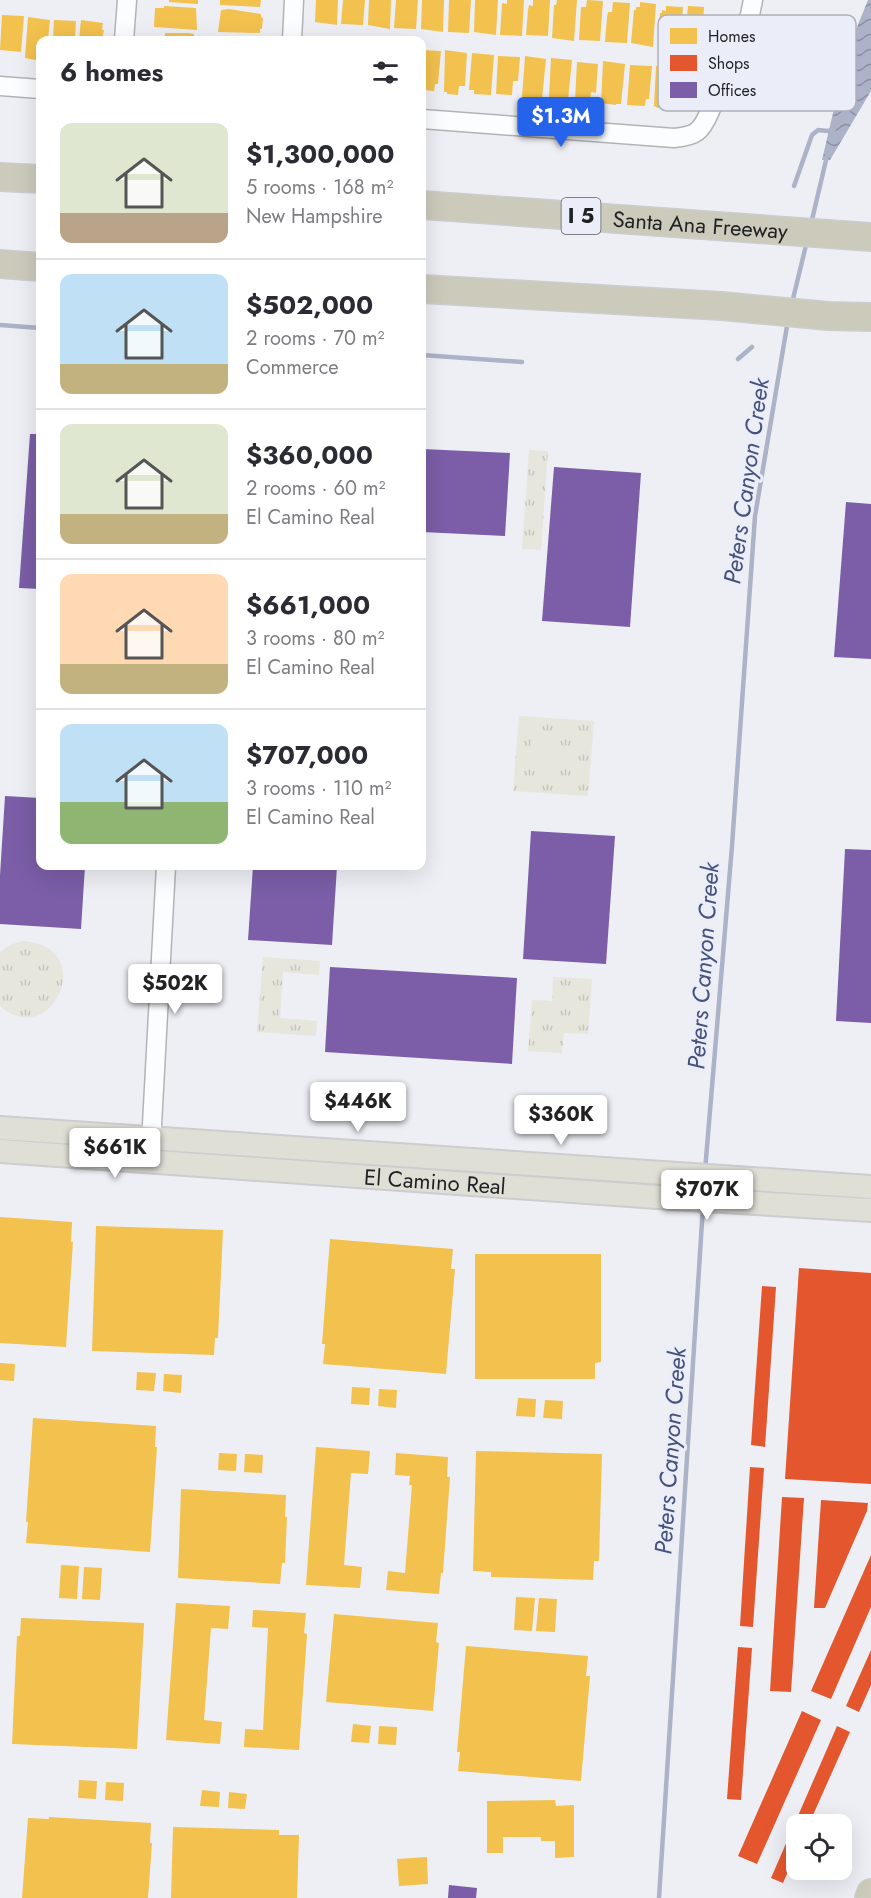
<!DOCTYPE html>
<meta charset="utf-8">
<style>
body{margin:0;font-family:Jost,sans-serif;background:#f7f7f7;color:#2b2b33;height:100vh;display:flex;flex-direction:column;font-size:22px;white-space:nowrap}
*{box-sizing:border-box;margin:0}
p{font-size:20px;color:#7c7c81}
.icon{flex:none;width:33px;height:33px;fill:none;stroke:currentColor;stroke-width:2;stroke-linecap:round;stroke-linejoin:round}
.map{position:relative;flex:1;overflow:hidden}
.panel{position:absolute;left:36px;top:36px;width:390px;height:834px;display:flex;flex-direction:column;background:#fff;border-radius:12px;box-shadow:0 6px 24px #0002}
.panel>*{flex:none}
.buttons{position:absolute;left:786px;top:1814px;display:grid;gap:12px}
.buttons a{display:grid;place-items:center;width:66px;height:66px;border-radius:12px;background:#fff;box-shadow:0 6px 24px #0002;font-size:30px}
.price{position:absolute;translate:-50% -51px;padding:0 14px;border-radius:6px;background:#fff;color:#222;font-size:20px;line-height:39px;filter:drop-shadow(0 2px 3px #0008)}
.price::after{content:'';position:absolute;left:50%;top:36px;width:18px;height:14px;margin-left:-9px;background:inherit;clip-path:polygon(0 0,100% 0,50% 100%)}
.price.active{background:#2563eb;color:#fff}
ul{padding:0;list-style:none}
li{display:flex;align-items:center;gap:18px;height:150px;padding:0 24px}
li+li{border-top:2px solid #e1e1e2}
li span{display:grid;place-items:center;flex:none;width:168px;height:120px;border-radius:12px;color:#555}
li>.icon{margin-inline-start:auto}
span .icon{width:72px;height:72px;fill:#fffc;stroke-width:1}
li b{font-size:26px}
h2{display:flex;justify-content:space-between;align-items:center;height:72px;padding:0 24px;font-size:26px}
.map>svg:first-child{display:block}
.grass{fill:url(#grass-tufts)}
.garden{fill:#e6e6dc}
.water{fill:url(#water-waves)}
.homes{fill:#f2c14e}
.shops{fill:#e4572e}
.offices{fill:#7b5ea7}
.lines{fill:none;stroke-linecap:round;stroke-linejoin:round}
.stream{stroke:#acb2c7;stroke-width:4.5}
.minor-casing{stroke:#b2b3b7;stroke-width:21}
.major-casing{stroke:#cccdcf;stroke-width:26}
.highway-casing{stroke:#cccdcf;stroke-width:30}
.minor{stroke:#fcfdfe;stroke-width:18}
.major{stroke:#e0dfd6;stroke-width:22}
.highway{stroke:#cccabb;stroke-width:27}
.labels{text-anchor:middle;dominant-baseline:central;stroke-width:6;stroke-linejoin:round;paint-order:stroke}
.shield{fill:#ebeef8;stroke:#5c5e63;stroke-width:1.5}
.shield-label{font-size:21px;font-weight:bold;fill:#1e2023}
.street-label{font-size:22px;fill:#1e2023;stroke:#ebeef8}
.water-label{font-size:24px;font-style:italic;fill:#46527c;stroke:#ebeef8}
.key{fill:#ebeef8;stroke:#aeb0b8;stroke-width:1.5}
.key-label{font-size:16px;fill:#1e2023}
</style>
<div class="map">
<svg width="871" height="1898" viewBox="0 0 871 1898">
<defs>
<pattern id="grass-tufts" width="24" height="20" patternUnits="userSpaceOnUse" patternTransform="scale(1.5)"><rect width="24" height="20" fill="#e6e6dc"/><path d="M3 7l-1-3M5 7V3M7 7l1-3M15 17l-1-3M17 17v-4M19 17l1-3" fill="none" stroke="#c5c5bc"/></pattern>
<pattern id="water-waves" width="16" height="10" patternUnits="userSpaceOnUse" patternTransform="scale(1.5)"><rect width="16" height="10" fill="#acb2c7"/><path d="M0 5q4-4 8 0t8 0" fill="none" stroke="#8b90a1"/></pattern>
</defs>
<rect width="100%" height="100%" fill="#eeeff5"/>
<g class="grass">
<path d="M529,450L548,451L541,550L522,549Z"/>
<path d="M519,716L594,721L588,796L513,791Z"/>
<path d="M22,941C100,945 52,1052 0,1006V952L10,945Z"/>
<path d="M263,957L320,961L319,975L283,972L280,1018L317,1021L316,1036L257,1032Z"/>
<path d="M553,977L592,979L588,1034L564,1033L562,1053L528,1051L532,1000L552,1001Z"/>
</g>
<path class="garden" d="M532,735L557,737L554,772L530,770Z"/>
<path class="water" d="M868,0H871V91L830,160H822L848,49Z"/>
<g class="homes">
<path d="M169,0H198V4L169,2Z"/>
<path d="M220,0H261L260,7L220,5Z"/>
<path d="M316,0H338L337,25L315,22Z"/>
<path d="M343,0H365L363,25L341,24Z"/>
<path d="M369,0H391L390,29L368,25Z"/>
<path d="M396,0H418L416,29L394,28Z"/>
<path d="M422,0H444L443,32L421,29Z"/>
<path d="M449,0H471L469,33L448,32Z"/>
<path d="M475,0H498L496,35L474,32Z"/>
<path d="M507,0H524L522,36L500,35L502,3L507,4Z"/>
<path d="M533,0H550L548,36L526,35L528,10L529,5L533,6Z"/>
<path d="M557,0H577L574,41L552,38L554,5H556Z"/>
<path d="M587,0L603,1L600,41L579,40L581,7H586Z"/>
<path d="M613,2L630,3L627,43L605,42L607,17L608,12H612Z"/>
<path d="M640,2L656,4L653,47L631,43L634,10H636V7H640Z"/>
<path d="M164,6L196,8L197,30L154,27L155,8H164Z"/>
<path d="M666,6L683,7L680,48L658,46L660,13H662V10L666,11Z"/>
<path d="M688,6L704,7L703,22H708L706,47L684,46Z"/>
<path d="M229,9L261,14V17L263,18L262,29H260V33L218,32L221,10Z"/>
<path d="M2,15L24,16L21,52L0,50Z"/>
<path d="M28,17L50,20L48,40H40V61L25,58Z"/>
<path d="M54,20L76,21L75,40H53Z"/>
<path d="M81,20L103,23L102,30H104L102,40H79Z"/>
<path d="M165,33H189L194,34V40H154V37H165Z"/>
<path d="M219,36L244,37V40H219Z"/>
<path d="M422,50L441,51L438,84H435L434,91L422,90Z"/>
<path d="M445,50L467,53L465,86H459L458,95L447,94V92H444Z"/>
<path d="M472,53L494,55L491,95L474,94V90H469Z"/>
<path d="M498,56L520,57L518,81H513L512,95L496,94Z"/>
<path d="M525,56L546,59L542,99L526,100V97H522Z"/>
<path d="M551,58L572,60L568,100L549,98Z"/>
<path d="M603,61L625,64L621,104H616V105L601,103Z"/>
<path d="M577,62L598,64L596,93L591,92L590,102L575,101Z"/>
<path d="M630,65L652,66L649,99H646L645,106L627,105Z"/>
<path d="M656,66L678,68L674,108H658L654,106Z"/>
<path d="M0,1217L72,1222L71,1242H73L66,1347L0,1343Z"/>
<path d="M96,1226L223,1230L218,1338H215L214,1355L92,1351Z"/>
<path d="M330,1239L453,1249L451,1269H455L446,1374L323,1364L325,1344H322Z"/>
<path d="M475,1254H601V1362L595,1363V1379H475Z"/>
<path d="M0,1363L15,1364L14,1381L0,1380Z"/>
<path d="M137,1372L156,1373L154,1391L136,1390Z"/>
<path d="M164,1374L182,1375L181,1393L163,1391Z"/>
<path d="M352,1387L370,1388L369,1405L351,1404Z"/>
<path d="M379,1389L397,1390L396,1408L378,1406Z"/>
<path d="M518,1398L536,1399L535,1417L516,1416Z"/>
<path d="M545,1400L563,1401L562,1419L543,1418Z"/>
<path d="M33,1418L156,1426L155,1447H157L150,1552L26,1543L28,1522H26Z"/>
<path d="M316,1447L370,1451L368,1474L351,1473L344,1565L362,1567L360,1588L306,1585Z"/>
<path d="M476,1451L602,1454L599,1561H594L593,1580L491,1577V1572L473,1571Z"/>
<path d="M219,1453L237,1454L236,1471L218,1470Z"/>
<path d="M396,1453L448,1457L447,1477H450L443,1573H441L439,1594L386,1590L388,1571L405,1573L412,1485H409L410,1476L395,1475Z"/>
<path d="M245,1454L263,1455L262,1473L244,1472Z"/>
<path d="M181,1489L286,1495L285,1517H287L285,1563H282L280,1584L178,1578Z"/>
<path d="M61,1565L79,1566L77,1599L59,1598Z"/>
<path d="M84,1567L102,1568L100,1600L82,1599Z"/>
<path d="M516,1597L535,1598L532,1631L514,1630Z"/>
<path d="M539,1598L557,1599L555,1632L536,1631Z"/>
<path d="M176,1603L230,1606L228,1629L211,1628L204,1720L222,1722L220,1744L166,1740Z"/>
<path d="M253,1610L306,1613L304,1633L307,1634L299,1750L244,1747L245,1729L263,1730L268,1628L252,1627Z"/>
<path d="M334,1614L438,1623L436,1642L439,1643L433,1711L326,1702Z"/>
<path d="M21,1618L144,1623L137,1749L12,1744L17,1636H20Z"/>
<path d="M466,1646L588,1656L586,1676H590L581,1781L458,1771L460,1752H457Z"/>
<path d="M353,1724L371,1726L369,1743L351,1742Z"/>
<path d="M379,1726L397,1727L396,1745L378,1744Z"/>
<path d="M79,1780L97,1781L96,1799L78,1798Z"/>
<path d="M106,1782L124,1783L123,1801L105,1800Z"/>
<path d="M202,1790L220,1792L219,1807L200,1806Z"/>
<path d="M229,1792L247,1794L245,1809L228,1808Z"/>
<path d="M555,1800L556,1806L574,1805V1857L555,1858V1841H541V1837H503V1853H487V1801Z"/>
<path d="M49,1817L151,1823L150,1843H152L148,1898H22L28,1818L49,1819Z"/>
<path d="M173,1827L279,1830V1835H299L297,1898H171Z"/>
<path d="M427,1857L428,1884L399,1886L397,1859Z"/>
</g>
<g class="shops">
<path d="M799,1268L871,1273V1484L785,1479Z"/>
<path d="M762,1286L776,1287L765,1447L751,1445Z"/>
<path d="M750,1467L764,1468L753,1627L740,1626Z"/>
<path d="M782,1497L804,1498L791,1692L770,1691Z"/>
<path d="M821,1500L868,1503L867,1511L825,1608H814Z"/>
<path d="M871,1555V1607L831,1699L811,1691Z"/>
<path d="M738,1647L752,1648L741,1800L727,1799Z"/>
<path d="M871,1650V1685L859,1712L846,1706Z"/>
<path d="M802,1711L821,1720L757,1864L738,1856Z"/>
<path d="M837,1726L850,1732L809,1824H796V1853L783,1883L771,1878Z"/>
</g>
<g class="offices">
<path d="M30,434H40V589L19,588Z"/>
<path d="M422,449L510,453L505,536L422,532Z"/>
<path d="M554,467L641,473L630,627L542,621Z"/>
<path d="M846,502L871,504V659L834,657Z"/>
<path d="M5,796L40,798V866H85L81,929L0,924V875Z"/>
<path d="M531,831L615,836L606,964L523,959Z"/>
<path d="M845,849L871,850V1023L836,1021Z"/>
<path d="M253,866H337L332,945L248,940Z"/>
<path d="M330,967L517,978L512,1064L325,1052Z"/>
<path d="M449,1885L477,1888L476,1898H448Z"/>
</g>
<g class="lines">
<g class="stream">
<path d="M794,186L812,135L818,130L828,131L834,129"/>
<path d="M811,224L827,156"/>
<path d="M792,303L807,241"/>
<path d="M0,325L40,328"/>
<path d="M422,355L522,362"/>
<path d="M738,359L752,347"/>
<path d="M705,1171L732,846L755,516L788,320"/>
<path d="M659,1898L703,1206"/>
</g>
<g class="minor-casing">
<g id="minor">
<path d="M124,40L127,0"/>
<path d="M292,40L294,0"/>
<path d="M0,86L40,89"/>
<path d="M422,119L674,138C696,136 701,132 710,111L750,15L753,0"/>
<path d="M150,1162L166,866"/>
</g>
</g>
<g class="major-casing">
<g id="major">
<path d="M0,1128L871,1187"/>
<path id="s1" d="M0,1151L672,1198L871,1210"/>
</g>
</g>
<g class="highway-casing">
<g id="highway">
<path d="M0,177L40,179"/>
<path id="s2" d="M422,205L871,237"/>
<path d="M0,264L40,267"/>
<path d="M422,289L722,306L828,316L871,317"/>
<path d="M869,1898L871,1893"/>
</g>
</g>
<use href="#minor" class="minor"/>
<use href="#major" class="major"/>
<use href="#highway" class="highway"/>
</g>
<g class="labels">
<rect class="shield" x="561.5" y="198" width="39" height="36" rx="4.5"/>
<g class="shield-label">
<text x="581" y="216">I 5</text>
</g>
<g class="street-label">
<text stroke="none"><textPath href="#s2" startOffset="279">Santa Ana Freeway</textPath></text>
<text stroke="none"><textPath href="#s1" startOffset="436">El Camino Real</textPath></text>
</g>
<g class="water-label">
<text transform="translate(746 481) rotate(-82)">Peters Canyon Creek</text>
<text transform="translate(703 966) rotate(-86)">Peters Canyon Creek</text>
<text transform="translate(670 1451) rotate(-86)">Peters Canyon Creek</text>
</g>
</g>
<rect x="658" y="15" width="198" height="96" rx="9" class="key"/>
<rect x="670" y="28" width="27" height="16" fill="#f2c14e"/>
<rect x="670" y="55" width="27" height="16" fill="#e4572e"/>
<rect x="670" y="82" width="27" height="16" fill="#7b5ea7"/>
<g class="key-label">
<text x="708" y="42">Homes</text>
<text x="708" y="69">Shops</text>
<text x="708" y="96">Offices</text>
</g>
</svg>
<div class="buttons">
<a><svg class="icon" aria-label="locate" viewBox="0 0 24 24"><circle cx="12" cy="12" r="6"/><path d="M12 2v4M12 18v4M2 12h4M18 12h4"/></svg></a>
</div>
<b class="price active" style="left:561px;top:148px">$1.3M</b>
<b class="price" style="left:175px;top:1015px">$502K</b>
<b class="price" style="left:358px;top:1133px">$446K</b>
<b class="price" style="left:561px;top:1146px">$360K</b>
<b class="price" style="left:115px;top:1179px">$661K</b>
<b class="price" style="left:707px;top:1221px">$707K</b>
<section class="panel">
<h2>6 homes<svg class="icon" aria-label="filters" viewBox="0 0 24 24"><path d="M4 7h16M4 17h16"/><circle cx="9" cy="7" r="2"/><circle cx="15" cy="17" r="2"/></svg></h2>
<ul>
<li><span style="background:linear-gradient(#dfe7d0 75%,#b9a48a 0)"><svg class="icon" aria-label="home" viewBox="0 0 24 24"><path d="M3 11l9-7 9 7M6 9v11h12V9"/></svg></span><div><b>$1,300,000</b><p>5 rooms · 168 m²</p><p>New Hampshire</p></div></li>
<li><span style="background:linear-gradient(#bfe0f5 75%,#c2b280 0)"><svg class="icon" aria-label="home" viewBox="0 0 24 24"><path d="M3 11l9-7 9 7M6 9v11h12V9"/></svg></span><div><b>$502,000</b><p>2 rooms · 70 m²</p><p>Commerce</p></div></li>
<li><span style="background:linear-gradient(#dfe7d0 75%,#c2b280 0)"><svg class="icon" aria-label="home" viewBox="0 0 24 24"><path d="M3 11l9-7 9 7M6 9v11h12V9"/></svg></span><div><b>$360,000</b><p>2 rooms · 60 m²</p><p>El Camino Real</p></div></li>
<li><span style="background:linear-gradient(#ffd9b3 75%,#c2b280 0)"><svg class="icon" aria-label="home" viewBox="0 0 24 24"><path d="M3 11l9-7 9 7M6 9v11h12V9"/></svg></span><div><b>$661,000</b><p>3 rooms · 80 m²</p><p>El Camino Real</p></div></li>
<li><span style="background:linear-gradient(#bfe0f5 65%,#8fb573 0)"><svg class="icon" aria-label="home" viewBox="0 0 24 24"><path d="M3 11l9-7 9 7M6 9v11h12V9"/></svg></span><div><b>$707,000</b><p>3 rooms · 110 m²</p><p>El Camino Real</p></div></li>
</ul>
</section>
</div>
